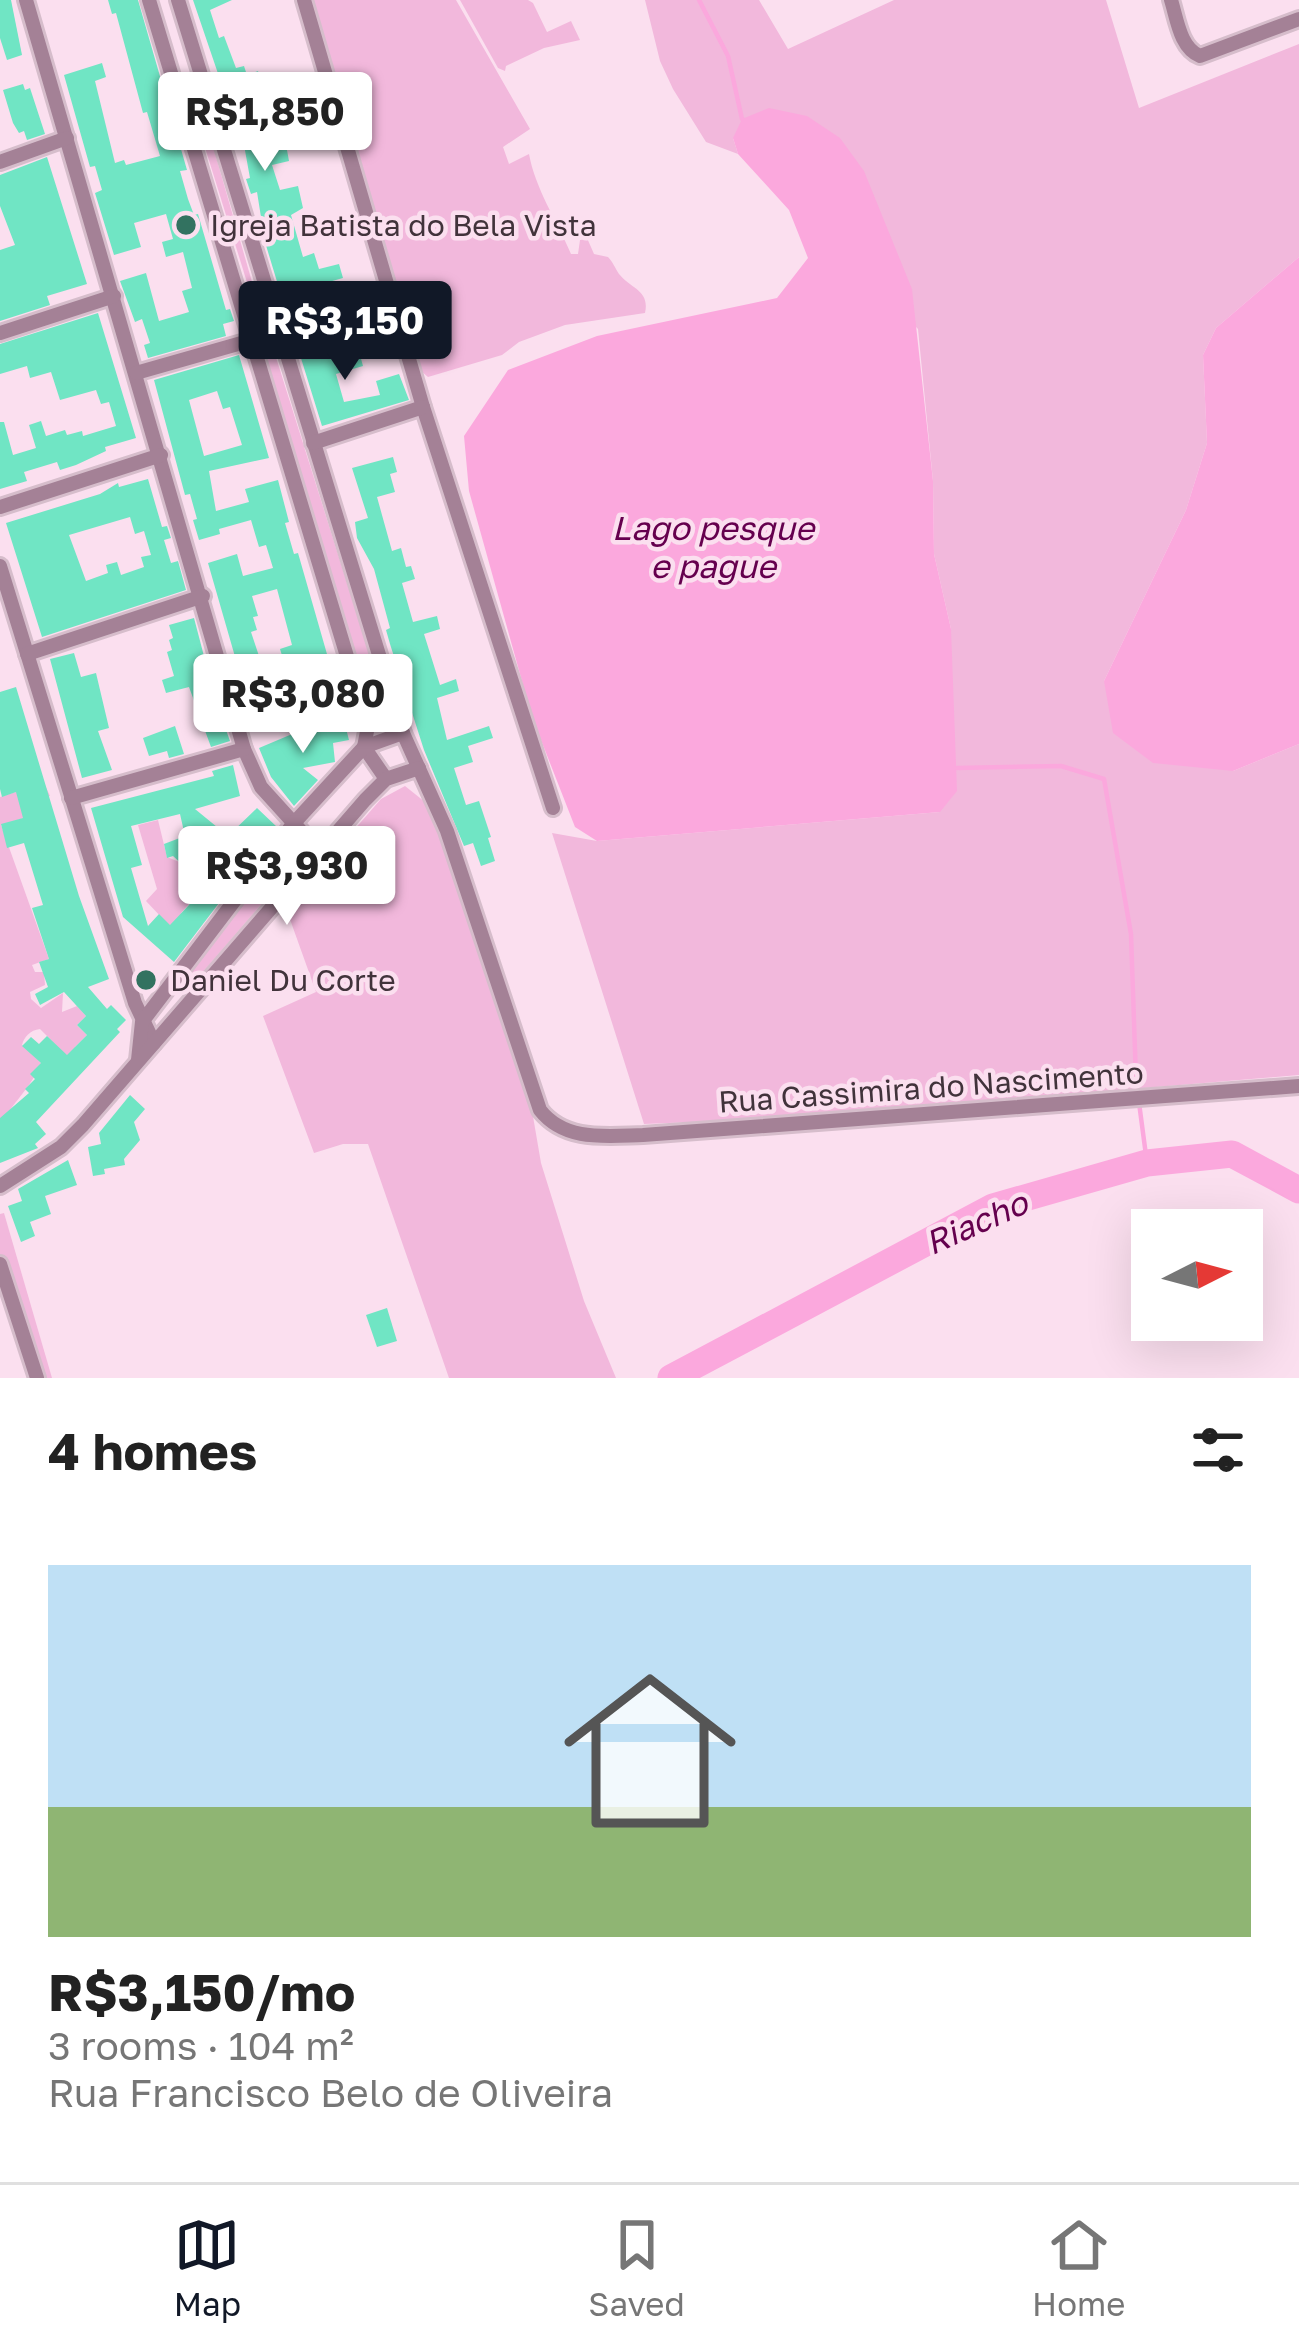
<!DOCTYPE html>
<meta charset="utf-8">
<style>
body{margin:0;font-family:"Golos Text",sans-serif;background:#f6f6f6;color:#222;height:100vh;display:flex;flex-direction:column;font-size:45px;white-space:nowrap}
*{box-sizing:border-box;margin:0}
p{font-size:39px;color:#767676}
.icon{flex:none;width:66px;height:66px;fill:none;stroke:currentColor;stroke-width:2;stroke-linecap:round;stroke-linejoin:round}
.map{position:relative;height:1378px;overflow:hidden}
.details{display:flex;flex-direction:column;background:#fff;flex:1}
.details>*{flex:none}
.needle{width:78px;rotate:84deg}
.buttons{position:absolute;left:1131px;top:1209px;display:grid;gap:24px}
.buttons a{display:grid;place-items:center;width:132px;height:132px;border-radius:0px;background:#fff;box-shadow:0 12px 48px #0002;font-size:60px}
.price{position:absolute;translate:-50% -102px;padding:0 27px;border-radius:12px;background:#fff;color:#222;font-size:39px;line-height:78px;filter:drop-shadow(0 3px 6px #0008)}
.price::after{content:'';position:absolute;left:50%;top:72px;width:36px;height:27px;margin-left:-18px;background:inherit;clip-path:polygon(0 0,100% 0,50% 100%)}
.price.active{background:#111827;color:#fff}
ul{padding:0;list-style:none}
li{display:grid;align-content:center;gap:24px;height:636px;padding:0 48px}
li+li{border-top:3px solid #e0e0e0}
li span{display:grid;place-items:center;height:372px;border-radius:0px;color:#555}
li>.icon{margin-inline-start:auto}
span .icon{width:216px;height:216px;fill:#fffc;stroke-width:1}
li b{font-size:51px}
h2{display:flex;justify-content:space-between;align-items:center;height:144px;padding:0 48px;font-size:51px}
.tabs{display:flex;justify-content:space-around;align-items:center;height:168px;border-top:3px solid #e0e0e0;background:#fff;font-size:33px;color:#767676}
.tabs a{display:grid;justify-items:center;gap:6px}
.tabs .active{color:#111827}
.map>svg:first-child{display:block}
.green{fill:#f2b8dc}
.water{fill:#fba8dd}
.lines{fill:none;stroke-linecap:round;stroke-linejoin:round}
.stream{stroke:#fba8dd;stroke-width:4.5}
.river{stroke:#fba8dd;stroke-width:27}
.building{fill:#70e5c4;fill-rule:evenodd}
.street-casing{stroke:#d6bdcb;stroke-width:20}
.street{stroke:#a48196;stroke-width:14}
.poi-dot{fill:#327260;stroke:#fbdfef;stroke-width:4.5}
.labels{text-anchor:middle;dominant-baseline:central;stroke-width:9;stroke-linejoin:round;paint-order:stroke}
.poi-label{font-size:30px;fill:#41333b;stroke:#fbdfef;text-anchor:start}
.street-label{font-size:30px;fill:#41333b;stroke:#fbdfef}
.water-label{font-size:33px;font-style:italic;fill:#65004e;stroke:#fbdfef}
</style>
<div class="map">
<svg width="1299" height="1378" viewBox="0 0 1299 1378">
<rect width="100%" height="100%" fill="#fbdfef"/>
<g class="green">
<path d="M299,0H456L530,129L503,147L509,164L529,154C535,188 557,221 571,254H578L580,240L587,238L594,254L608,257C613,262 615,268 619,274C631,289 650,290 645,313L565,325L519,342L502,355L428,377L421,371L319,35Z"/>
<path d="M460,0H528L533,3L547,32L571,21L580,40L544,48L506,66L505,71L498,68Z"/>
<path d="M645,0H759L788,49L894,0H1106L1139,108L1299,44V257L1216,328L1203,355L1207,443L1186,510L1104,681L1233,771L1299,744V1075L789,1118L644,1124L552,833L597,841L940,812L951,629L934,554L933,481L918,329L733,138L738,154L706,142L673,89L660,61Z"/>
<path d="M192,89L197,91L263,320L260,324L188,93Z"/>
<path d="M269,348L274,351L391,723L378,729L265,353Z"/>
<path d="M44,783L50,796L20,805L24,818L1,825L49,959L32,965L35,972H44L45,985L30,992L31,999L41,1008L63,993L62,1012L77,1006L86,1016L77,1025L87,1035L75,1047L82,1071L40,1029C30,1030 24,1037 22,1045L41,1063C31,1089 11,1103 0,1127V797Z"/>
<path d="M405,786L425,802L440,834L529,1093L541,1163L584,1301L616,1378H449L368,1144H343L314,1153L263,1016L316,992L287,911L314,862H325L333,854L381,799Z"/>
<path d="M158,820L167,857L194,868L201,860L215,871L204,884L206,888L194,908L189,904L181,913L170,947L164,920L146,901L157,889L138,825Z"/>
<path d="M293,843H299L305,850L303,856L195,981L187,982V972Z"/>
<path d="M4,1213L52,1378H40L0,1257V1214Z"/>
</g>
<g class="water">
<path d="M769,108L807,116L840,138L864,171L912,289L933,481L934,554L951,629L957,791L940,812L597,841L575,827L532,717L469,491L464,436L508,370L597,336L777,298L808,258L789,210L738,154L733,138L742,119Z"/>
<path d="M1299,257V744L1233,771L1153,763L1113,733L1104,681L1186,510L1207,443L1203,355L1216,328Z"/>
</g>
<g class="lines">
<g class="stream">
<path d="M699,0L728,56L742,119"/>
<path d="M957,768L1061,766L1104,779L1131,934L1136,1080L1147,1163"/>
</g>
<path class="river" d="M671,1378L993,1207L1147,1163L1232,1154L1299,1190"/>
</g>
<g class="building">
<path d="M0,0H11L22,55L7,60L0,38Z"/>
<path d="M108,0H138L187,170L180,171L188,199L194,215L198,214L226,310L230,309L234,321L223,324L226,336L148,358L144,345L150,343L142,319L135,322L120,281L146,273L159,321L189,312L182,291L192,288L183,252L166,257L162,242L173,239L166,214L134,223L141,247L114,255L95,193L102,190L95,166L90,167L64,75L102,63L106,77L95,81L115,163L124,160L126,165L160,156L147,112L143,113L116,13L112,14Z"/>
<path d="M193,0H232L210,10L219,38L224,36L236,68L244,66L247,75L258,71L263,88L256,90L270,142L285,139L289,161L272,165L280,190L298,186L303,208L291,215L303,257L314,253L319,269L339,264L343,278L300,290L305,327L292,331L265,242L257,192L251,194L246,179L250,178L244,145L237,147L222,101L227,100Z"/>
<path d="M23,84L25,90L30,88L45,134L27,140L24,131L19,133L13,123L3,90Z"/>
<path d="M47,157L87,284L47,296L50,305L0,321V250L15,245L0,206V175Z"/>
<path d="M98,313L136,438L105,447L106,451L76,465L60,470L57,462L24,472L27,481L0,489V422H4L13,455L36,448L29,425L41,421L46,436L65,430L67,435L82,431L83,436L116,426L109,402L101,404L96,390L60,400L51,372L30,378L27,366L0,374V344Z"/>
<path d="M355,337L363,366L336,374L344,402L380,395L376,381L399,374L409,400L322,426L300,355Z"/>
<path d="M239,355L269,458L209,471L216,511L249,502L245,489L278,480L289,522L285,523L294,554L298,553L335,682L331,683L335,702L310,709L298,658L284,662L280,649L292,645L277,589L252,596L258,616L253,617L257,630L251,632L261,662L265,661L281,718L255,726L208,563L237,554L243,576L273,568L266,545L259,547L251,520L219,529L220,534L199,540L193,520L197,519L190,494L185,495L154,380ZM217,391L223,409L230,407L242,445L204,456L189,400Z"/>
<path d="M393,457L397,472L390,474L395,492L377,497L392,551L401,548L406,567L411,566L415,579L402,583L413,622L437,616L440,629L424,634L440,685L456,679L459,691L437,698L447,740L489,726L493,738L468,746L473,762L454,768L466,805L479,801L491,837L488,838L495,861L481,866L473,843L464,846L424,750L390,644L386,630L390,628L374,569L357,538L355,522L368,518L352,468Z"/>
<path d="M148,479L162,527L167,526L171,538L164,540L171,563L178,561L186,590L42,637L6,523L100,494L118,483L119,487ZM130,517L135,534L144,531L151,555L141,557L144,567L121,575L117,562L106,565L108,573L86,581L69,535Z"/>
<path d="M194,618L205,660L201,661L230,741L211,747L189,687L166,693L162,680L174,676L167,652L172,650L169,640L173,638L169,625Z"/>
<path d="M74,653L81,677L96,673L109,728L98,731L112,770L82,778L50,659Z"/>
<path d="M16,687L79,896L109,979L88,987L107,1009L111,1005L126,1020L117,1029L120,1032L36,1122L46,1134L35,1144L38,1148L0,1163V1118L29,1093L25,1089L35,1079L30,1074L41,1063L22,1046L31,1037L39,1044L47,1036L67,1055L87,1035L77,1025L86,1016L64,992L40,1005L35,994L48,987L39,962L49,959L32,908L43,905L24,843L7,848L1,824L23,818L16,792L2,797L0,789V692Z"/>
<path d="M342,713L349,740L333,743L335,762L303,768L318,780L294,806L271,777L259,748Z"/>
<path d="M175,726L184,754L169,758L167,751L149,756L143,738Z"/>
<path d="M233,765L240,796L195,809L228,836L257,808L277,827L174,962L123,917L91,808L214,776L212,771ZM180,814L185,836L164,844L167,858L173,856L184,866L214,871L203,885L206,887L170,925L159,914L148,926L131,868L142,865L131,826Z"/>
<path d="M130,1095L145,1109L134,1122L140,1140L124,1159L125,1165L104,1169L105,1174L93,1176L88,1147L101,1144L99,1133Z"/>
<path d="M68,1160L77,1185L45,1196L51,1214L30,1222L35,1236L21,1242L8,1206L22,1201L18,1189Z"/>
<path d="M387,1308L397,1341L377,1347L366,1315Z"/>
</g>
<g class="lines">
<g class="street-casing">
<g id="street">
<path d="M26,0L244,749L261,787L319,851"/>
<path d="M149,0L368,726L364,747L386,779"/>
<path d="M178,0L403,733L447,831L540,1110C565,1142 606,1136 643,1135L1299,1086"/>
<path d="M304,0L423,407L553,808"/>
<path d="M1171,0C1177,19 1180,48 1200,56L1299,19"/>
<path d="M0,162L67,138"/>
<path d="M0,333L114,296"/>
<path d="M284,348L398,311"/>
<path d="M136,373L252,340"/>
<path d="M313,443L423,407"/>
<path d="M0,507L161,455"/>
<path d="M0,566L135,1003L154,1043"/>
<path d="M27,654L203,596"/>
<path d="M71,798L244,749"/>
<path d="M138,1060L142,1022L293,824L364,747L403,733"/>
<path d="M0,1186L61,1147L83,1125L365,800L386,779L419,768"/>
<path d="M0,1264L37,1378"/>
</g>
</g>
<use href="#street" class="street"/>
</g>
<g class="poi-dot">
<circle cx="186" cy="225" r="12"/>
<circle cx="146" cy="980" r="12"/>
</g>
<g class="labels">
<g class="poi-label">
<text x="210" y="225">Igreja Batista do Bela Vista</text>
<text x="170" y="980">Daniel Du Corte</text>
</g>
<g class="street-label">
<text transform="translate(931 1087) rotate(-4)">Rua Cassimira do Nascimento</text>
</g>
<g class="water-label">
<text x="713" y="527">Lago pesque<tspan x="713" dy="38">e pague</tspan></text>
<text transform="translate(976 1222) rotate(-24)">Riacho</text>
</g>
</g>
</svg>
<div class="buttons">
<a><svg class="needle" viewBox="-14 -14 28 28"><path d="M0-13l5 13h-10z" fill="#e53935"/><path d="M0 13l5-13h-10z" fill="#767676"/></svg></a>
</div>
<b class="price" style="left:265px;top:174px">R$1,850</b>
<b class="price active" style="left:345px;top:383px">R$3,150</b>
<b class="price" style="left:303px;top:756px">R$3,080</b>
<b class="price" style="left:287px;top:928px">R$3,930</b>
</div>
<section class="details">
<h2>4 homes<svg class="icon" aria-label="filters" viewBox="0 0 24 24"><path d="M4 7h16M4 17h16"/><circle cx="9" cy="7" r="2"/><circle cx="15" cy="17" r="2"/></svg></h2>
<ul>
<li><span style="background:linear-gradient(#bfe0f5 65%,#8fb573 0)"><svg class="icon" aria-label="home" viewBox="0 0 24 24"><path d="M3 11l9-7 9 7M6 9v11h12V9"/></svg></span><div><b>R$3,150/mo</b><p>3 rooms · 104 m²</p><p>Rua Francisco Belo de Oliveira</p></div></li>
</ul>
</section>
<nav class="tabs">
<a class="active"><svg class="icon" aria-label="map" viewBox="0 0 24 24"><path d="M3 6l6-2 6 2 6-2v14l-6 2-6-2-6 2zM9 4v14M15 6v14"/></svg>Map</a>
<a><svg class="icon" aria-label="saved" viewBox="0 0 24 24"><path d="M7 4h10v16l-5-4-5 4z"/></svg>Saved</a>
<a><svg class="icon" aria-label="home" viewBox="0 0 24 24"><path d="M3 11l9-7 9 7M6 9v11h12V9"/></svg>Home</a>
</nav>
